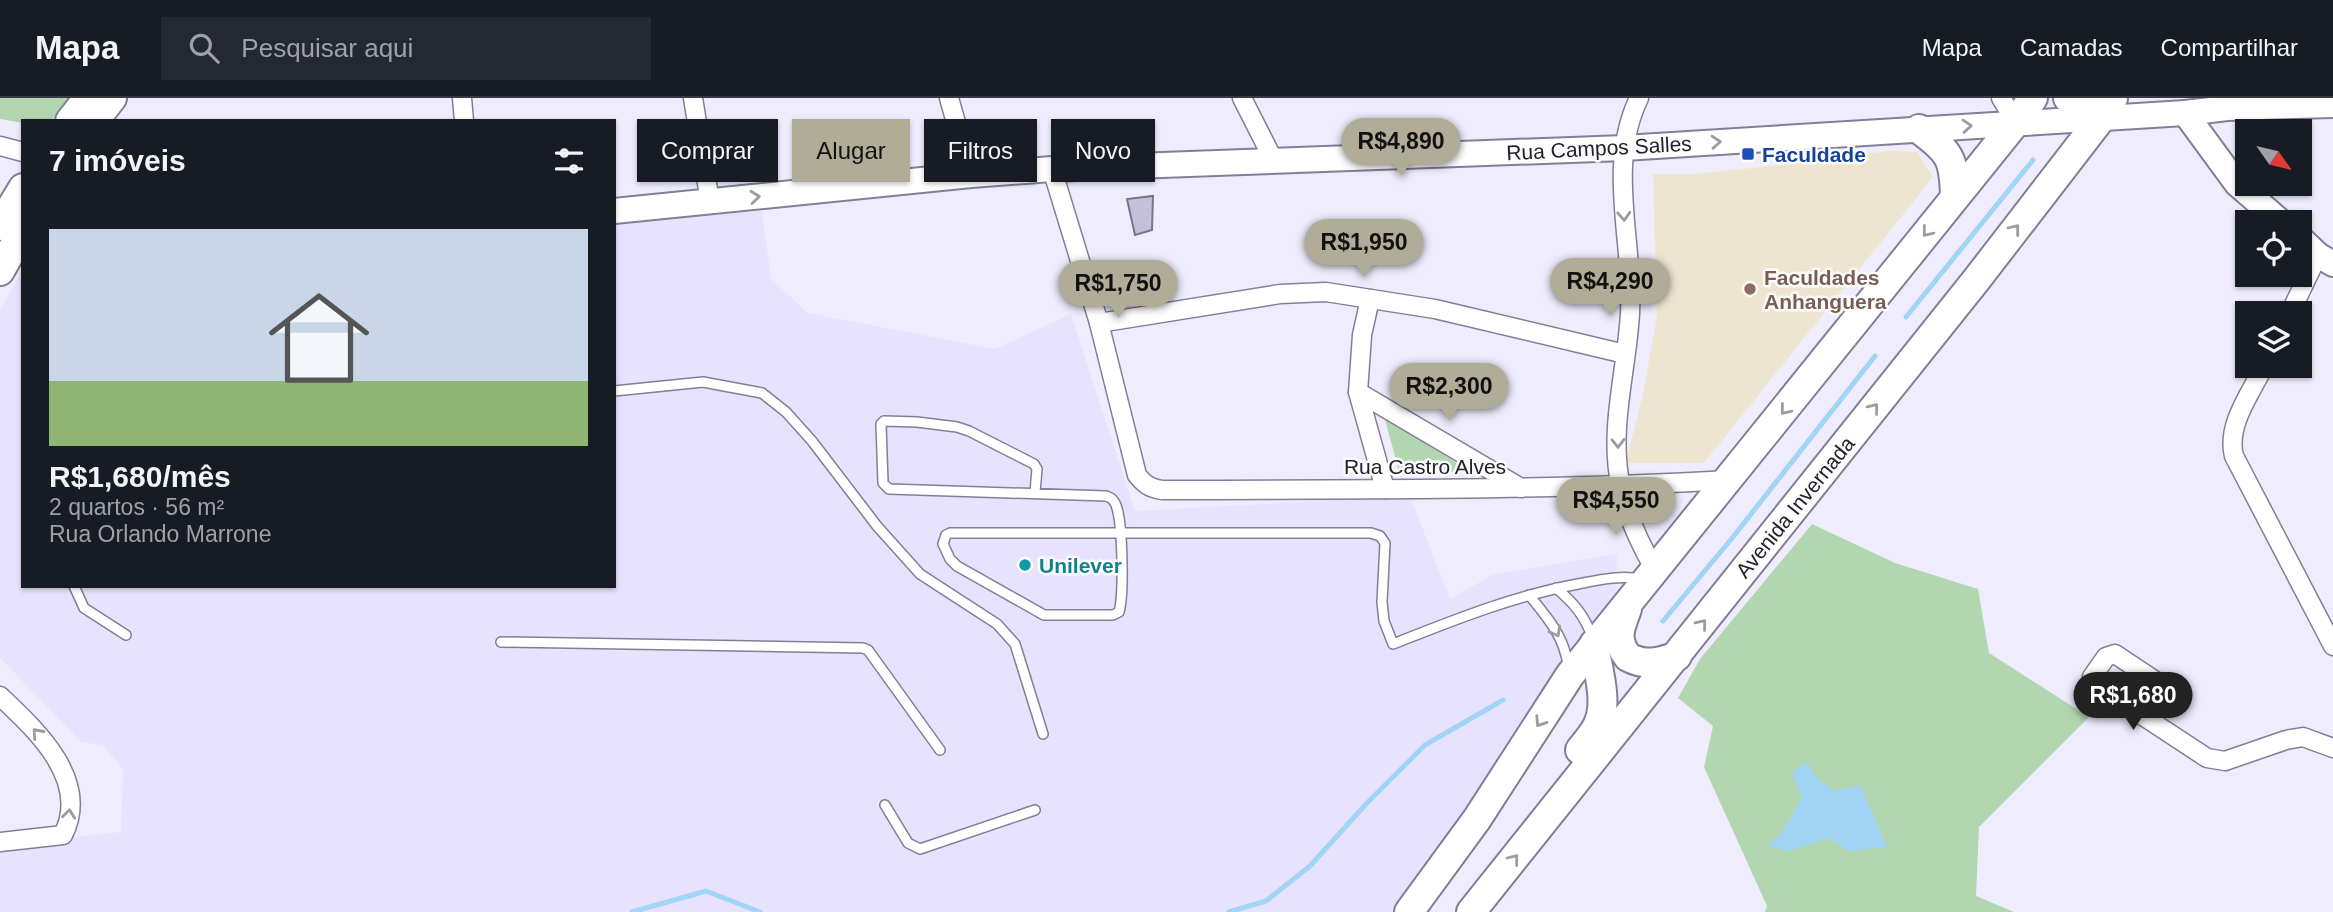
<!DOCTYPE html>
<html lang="pt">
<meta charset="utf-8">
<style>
body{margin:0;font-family:Helvetica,sans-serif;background:#242831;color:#f1f3f6;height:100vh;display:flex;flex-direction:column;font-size:26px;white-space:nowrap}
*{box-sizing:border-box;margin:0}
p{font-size:23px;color:#9ea1a6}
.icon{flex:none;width:38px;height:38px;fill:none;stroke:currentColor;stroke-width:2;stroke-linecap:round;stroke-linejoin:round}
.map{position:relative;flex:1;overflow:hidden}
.side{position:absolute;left:21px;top:21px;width:595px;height:469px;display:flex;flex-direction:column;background:#171b24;border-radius:0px;box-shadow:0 2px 5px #0004}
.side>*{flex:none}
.guide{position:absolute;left:637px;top:21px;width:665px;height:63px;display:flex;gap:14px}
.needle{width:46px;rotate:124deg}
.buttons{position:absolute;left:2235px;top:21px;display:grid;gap:14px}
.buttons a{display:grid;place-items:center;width:77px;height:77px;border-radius:0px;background:#171b24;box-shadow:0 2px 5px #0004;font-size:35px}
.price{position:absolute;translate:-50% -60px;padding:0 16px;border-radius:24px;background:#b1ac97;color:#111;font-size:23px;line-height:46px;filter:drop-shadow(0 2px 4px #0008)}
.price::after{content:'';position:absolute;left:50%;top:42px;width:21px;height:16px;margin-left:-10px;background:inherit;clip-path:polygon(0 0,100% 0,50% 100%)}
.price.active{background:#222;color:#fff}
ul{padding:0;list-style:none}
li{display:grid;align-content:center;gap:14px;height:371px;padding:0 28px}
li span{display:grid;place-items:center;height:217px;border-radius:0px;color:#555}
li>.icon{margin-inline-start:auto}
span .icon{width:126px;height:126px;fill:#fffc;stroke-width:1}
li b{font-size:30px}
h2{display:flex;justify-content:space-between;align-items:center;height:84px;padding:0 28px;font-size:30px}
.pill{padding:0 24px;border-radius:0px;background:#171b24;box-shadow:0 2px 5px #0004;font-size:24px;line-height:63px}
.pill.active{background:#b1ac97;color:#111}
header{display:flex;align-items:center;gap:42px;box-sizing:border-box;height:98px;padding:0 35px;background:#171b24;border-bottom:2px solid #363941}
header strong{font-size:33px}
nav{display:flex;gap:38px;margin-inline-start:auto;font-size:24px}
.search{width:490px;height:63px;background:#242831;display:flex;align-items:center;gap:18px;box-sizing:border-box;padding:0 24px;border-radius:0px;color:#9ea1a6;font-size:26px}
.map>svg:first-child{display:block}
.built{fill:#e7e3fe}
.education{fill:#ede5cf}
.green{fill:#b2d7b0}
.water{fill:#a2d4f6}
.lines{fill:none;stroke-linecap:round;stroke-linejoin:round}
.stream{stroke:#a2d4f6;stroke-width:5}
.building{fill:#c4c0da;stroke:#77748b;stroke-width:2}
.lane-casing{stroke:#827e96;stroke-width:12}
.street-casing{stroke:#827e96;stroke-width:21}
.secondary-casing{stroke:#827e96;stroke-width:28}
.primary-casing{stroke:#827e96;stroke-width:32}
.lane{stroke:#fff;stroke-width:9}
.street{stroke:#fff;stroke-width:18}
.secondary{stroke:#fff;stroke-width:24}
.primary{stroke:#fff;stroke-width:28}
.oneway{stroke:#9c9b9f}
.transit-dot{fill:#1a4fb4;stroke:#fcfcfc;stroke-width:2.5}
.education-dot{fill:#8d6e63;stroke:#fcfcfc;stroke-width:2.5}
.culture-dot{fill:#0f9aa8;stroke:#fcfcfc;stroke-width:2.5}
.labels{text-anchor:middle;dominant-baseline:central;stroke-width:5;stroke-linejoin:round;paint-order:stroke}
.street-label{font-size:21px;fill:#22202a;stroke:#fcfcfc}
.transit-label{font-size:21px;font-weight:bold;fill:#164399;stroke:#fcfcfc;text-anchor:start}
.education-label{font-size:21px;font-weight:bold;fill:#785e54;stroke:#fcfcfc;text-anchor:start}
.culture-label{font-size:21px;font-weight:bold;fill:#0d838f;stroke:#fcfcfc;text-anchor:start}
</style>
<header>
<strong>Mapa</strong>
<div class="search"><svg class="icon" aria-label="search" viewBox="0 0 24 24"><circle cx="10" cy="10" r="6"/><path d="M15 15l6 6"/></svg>Pesquisar aqui</div>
<nav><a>Mapa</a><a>Camadas</a><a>Compartilhar</a></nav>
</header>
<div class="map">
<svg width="2333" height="814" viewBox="0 0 2333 814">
<rect width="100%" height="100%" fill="#efedfd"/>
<path class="built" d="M762,113L771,181L808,215L995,251L1071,216L1135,413L1410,398L1450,501L1492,477L1617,456L1616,496L1526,620L1394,814H0V747L121,734L123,671L103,647L81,644L0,560V212L23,172V488H614V125Z"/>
<path class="education" d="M1890,53L1917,54L1933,79L1704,365H1626L1643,296L1657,218L1653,76H1693L1793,66Z"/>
<g class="green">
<path d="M0,0H73L50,23H23V25L0,21Z"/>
<path d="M1384,318L1469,373L1400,377Z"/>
<path d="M1812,426L1895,465L1978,491L1989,555L2089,619L1979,729L1976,798L2014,814H1765L1767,808L1704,669L1713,628L1678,600L1700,561Z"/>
</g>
<path class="water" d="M1806,664L1817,680L1834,693L1860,687L1887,749L1849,753L1828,740L1788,753L1767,748L1781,736L1802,700L1792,675Z"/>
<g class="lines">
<g class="stream">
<path d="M1906,219L2033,62"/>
<path d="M1663,523L1733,439L1875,258"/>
<path d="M632,814L706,793L760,814"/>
<path d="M1229,814L1266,803L1310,768L1367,705L1425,647L1503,602"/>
</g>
</g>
<path class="building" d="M1153,98L1152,132L1135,137L1127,101Z"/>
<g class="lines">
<g class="lane-casing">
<g id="lane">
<path d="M614,293L703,284L762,295L786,314L812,343L877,428L920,476L997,526L1015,546L1043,636"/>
<path d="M1035,394L1037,371L1034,366L969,333L957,329L917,324L884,323L881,326L883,385L889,391L1106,398C1111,400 1112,400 1115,405C1123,420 1124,496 1119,514L1113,517H1044L957,468L950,461L943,446L946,437L950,435H1371L1380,438L1385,445L1382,504L1384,523L1393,546C1454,522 1513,498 1578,486C1599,482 1619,477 1642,481"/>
<path d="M74,488L84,510L126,537"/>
<path d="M1556,490C1574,505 1585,518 1593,541"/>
<path d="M1529,497C1547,519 1564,538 1568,567"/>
<path d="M501,544L863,550L868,552L940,652"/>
<path d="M885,707L908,745L920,751L1035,712"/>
</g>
</g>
<g class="street-casing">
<g id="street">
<path d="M462,0L464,23"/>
<path d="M693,0L710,104"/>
<path d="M949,0L971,77"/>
<path d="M1242,0L1273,61"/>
<path d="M1639,0C1606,68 1634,144 1630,215C1627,272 1608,332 1621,389C1627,419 1640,446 1655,472"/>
<path d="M2001,0L2016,24"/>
<path d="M0,48L23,54"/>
<path d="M1052,71L1099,225L1137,377C1145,387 1150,390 1162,392C1351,391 1540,393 1729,382"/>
<path d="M1370,201L1362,237L1358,294L1385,391"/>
<path d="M2290,215L2318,157"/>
<path d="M1099,225L1280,196L1326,194L1435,211L1625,256"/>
<path d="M2264,268C2251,295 2226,327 2234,358L2333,548"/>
<path d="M1358,294L1521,390"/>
<path d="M2157,584L2115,556L2106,559L2092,579L2096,587L2207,660L2225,663L2286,642L2303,639L2333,650"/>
<path d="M0,598C36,632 91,682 63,737L0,744"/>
</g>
</g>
<g class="secondary-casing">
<g id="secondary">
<path d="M2185,15L2237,86L2281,124"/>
<path d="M614,113L971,77L1052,71L1624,50L2185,15L2227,10L2333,7"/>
<path d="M2300,140L2318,157L2333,166"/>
</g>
</g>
<g class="primary-casing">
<g id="primary">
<path d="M2068,0L2102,19"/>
<path d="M70,23L88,0"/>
<path d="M94,23L112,0"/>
<path d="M1919,31C1950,55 1954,59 1955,99"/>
<path d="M0,128L23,90"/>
<path d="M0,173L23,132"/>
<path d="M1627,511C1620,530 1614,541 1628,559C1645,568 1659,565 1677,558"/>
<path d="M1580,652C1586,644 1595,635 1599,624C1608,602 1597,569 1594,546"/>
<path d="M1409,814L1477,721L1570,577L2016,24L2033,0"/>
<path d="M1471,814L1977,181L2102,19L2113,0"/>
</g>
</g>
<use href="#lane" class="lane"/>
<use href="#street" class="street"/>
<use href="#secondary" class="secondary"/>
<use href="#primary" class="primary"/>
</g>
<defs><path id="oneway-chevron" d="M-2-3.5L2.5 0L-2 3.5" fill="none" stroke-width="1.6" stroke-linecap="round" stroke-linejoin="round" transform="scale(1.75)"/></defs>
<g class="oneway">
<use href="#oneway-chevron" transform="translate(1967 28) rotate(-4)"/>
<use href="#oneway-chevron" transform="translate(1716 44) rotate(-4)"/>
<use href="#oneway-chevron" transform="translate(755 99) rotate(-6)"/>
<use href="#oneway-chevron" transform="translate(1624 118) rotate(87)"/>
<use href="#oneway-chevron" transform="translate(2015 131) rotate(-52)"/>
<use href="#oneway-chevron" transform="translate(1927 134) rotate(129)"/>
<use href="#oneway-chevron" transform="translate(1874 310) rotate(-51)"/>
<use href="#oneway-chevron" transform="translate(1785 312) rotate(129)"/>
<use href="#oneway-chevron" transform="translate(1618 345) rotate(89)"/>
<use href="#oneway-chevron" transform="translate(1702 526) rotate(-51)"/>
<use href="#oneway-chevron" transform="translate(1556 534) rotate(61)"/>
<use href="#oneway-chevron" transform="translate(1540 624) rotate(123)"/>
<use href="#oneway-chevron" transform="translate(37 635) rotate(-132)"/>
<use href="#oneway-chevron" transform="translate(69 716) rotate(-83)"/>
<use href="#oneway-chevron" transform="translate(1514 761) rotate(-52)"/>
</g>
<rect class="transit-dot" x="1741" y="49" width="14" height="14" rx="3.5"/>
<circle class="education-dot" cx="1750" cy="191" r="7"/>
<circle class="culture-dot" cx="1025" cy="467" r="7"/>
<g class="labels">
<g class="street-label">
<text transform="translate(1599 50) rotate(-3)">Rua Campos Salles</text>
<text x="1425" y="368">Rua Castro Alves</text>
<text transform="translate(1795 409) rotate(-51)">Avenida Invernada</text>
</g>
<g class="transit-label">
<text x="1762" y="56">Faculdade</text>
</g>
<g class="education-label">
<text x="1764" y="179">Faculdades<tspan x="1764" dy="24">Anhanguera</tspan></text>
</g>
<g class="culture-label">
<text x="1039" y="467">Unilever</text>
</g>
</g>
</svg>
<div class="buttons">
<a><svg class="needle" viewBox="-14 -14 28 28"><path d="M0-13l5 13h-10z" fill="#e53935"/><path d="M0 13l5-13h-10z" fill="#9ea1a6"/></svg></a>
<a><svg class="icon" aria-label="locate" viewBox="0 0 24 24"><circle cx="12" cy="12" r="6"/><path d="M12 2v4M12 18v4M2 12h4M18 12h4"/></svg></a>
<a><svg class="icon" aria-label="layers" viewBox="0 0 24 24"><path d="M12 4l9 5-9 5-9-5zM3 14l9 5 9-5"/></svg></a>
</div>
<b class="price" style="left:1401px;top:80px">R$4,890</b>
<b class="price" style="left:1364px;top:181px">R$1,950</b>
<b class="price" style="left:1610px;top:220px">R$4,290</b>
<b class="price" style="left:1118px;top:222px">R$1,750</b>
<b class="price" style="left:1449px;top:325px">R$2,300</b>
<b class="price" style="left:1616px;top:439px">R$4,550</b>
<b class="price active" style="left:2133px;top:634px">R$1,680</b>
<div class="guide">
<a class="pill">Comprar</a>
<a class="pill active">Alugar</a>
<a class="pill">Filtros</a>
<a class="pill">Novo</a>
</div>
<section class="side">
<h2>7 imóveis<svg class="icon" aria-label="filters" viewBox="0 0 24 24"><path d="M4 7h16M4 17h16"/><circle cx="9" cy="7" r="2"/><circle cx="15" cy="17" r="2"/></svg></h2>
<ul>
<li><span style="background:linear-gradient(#c9d6e8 70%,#8fb573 0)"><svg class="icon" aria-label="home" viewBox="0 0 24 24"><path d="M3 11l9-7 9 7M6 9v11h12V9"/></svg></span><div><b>R$1,680/mês</b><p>2 quartos · 56 m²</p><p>Rua Orlando Marrone</p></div></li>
</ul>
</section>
</div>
